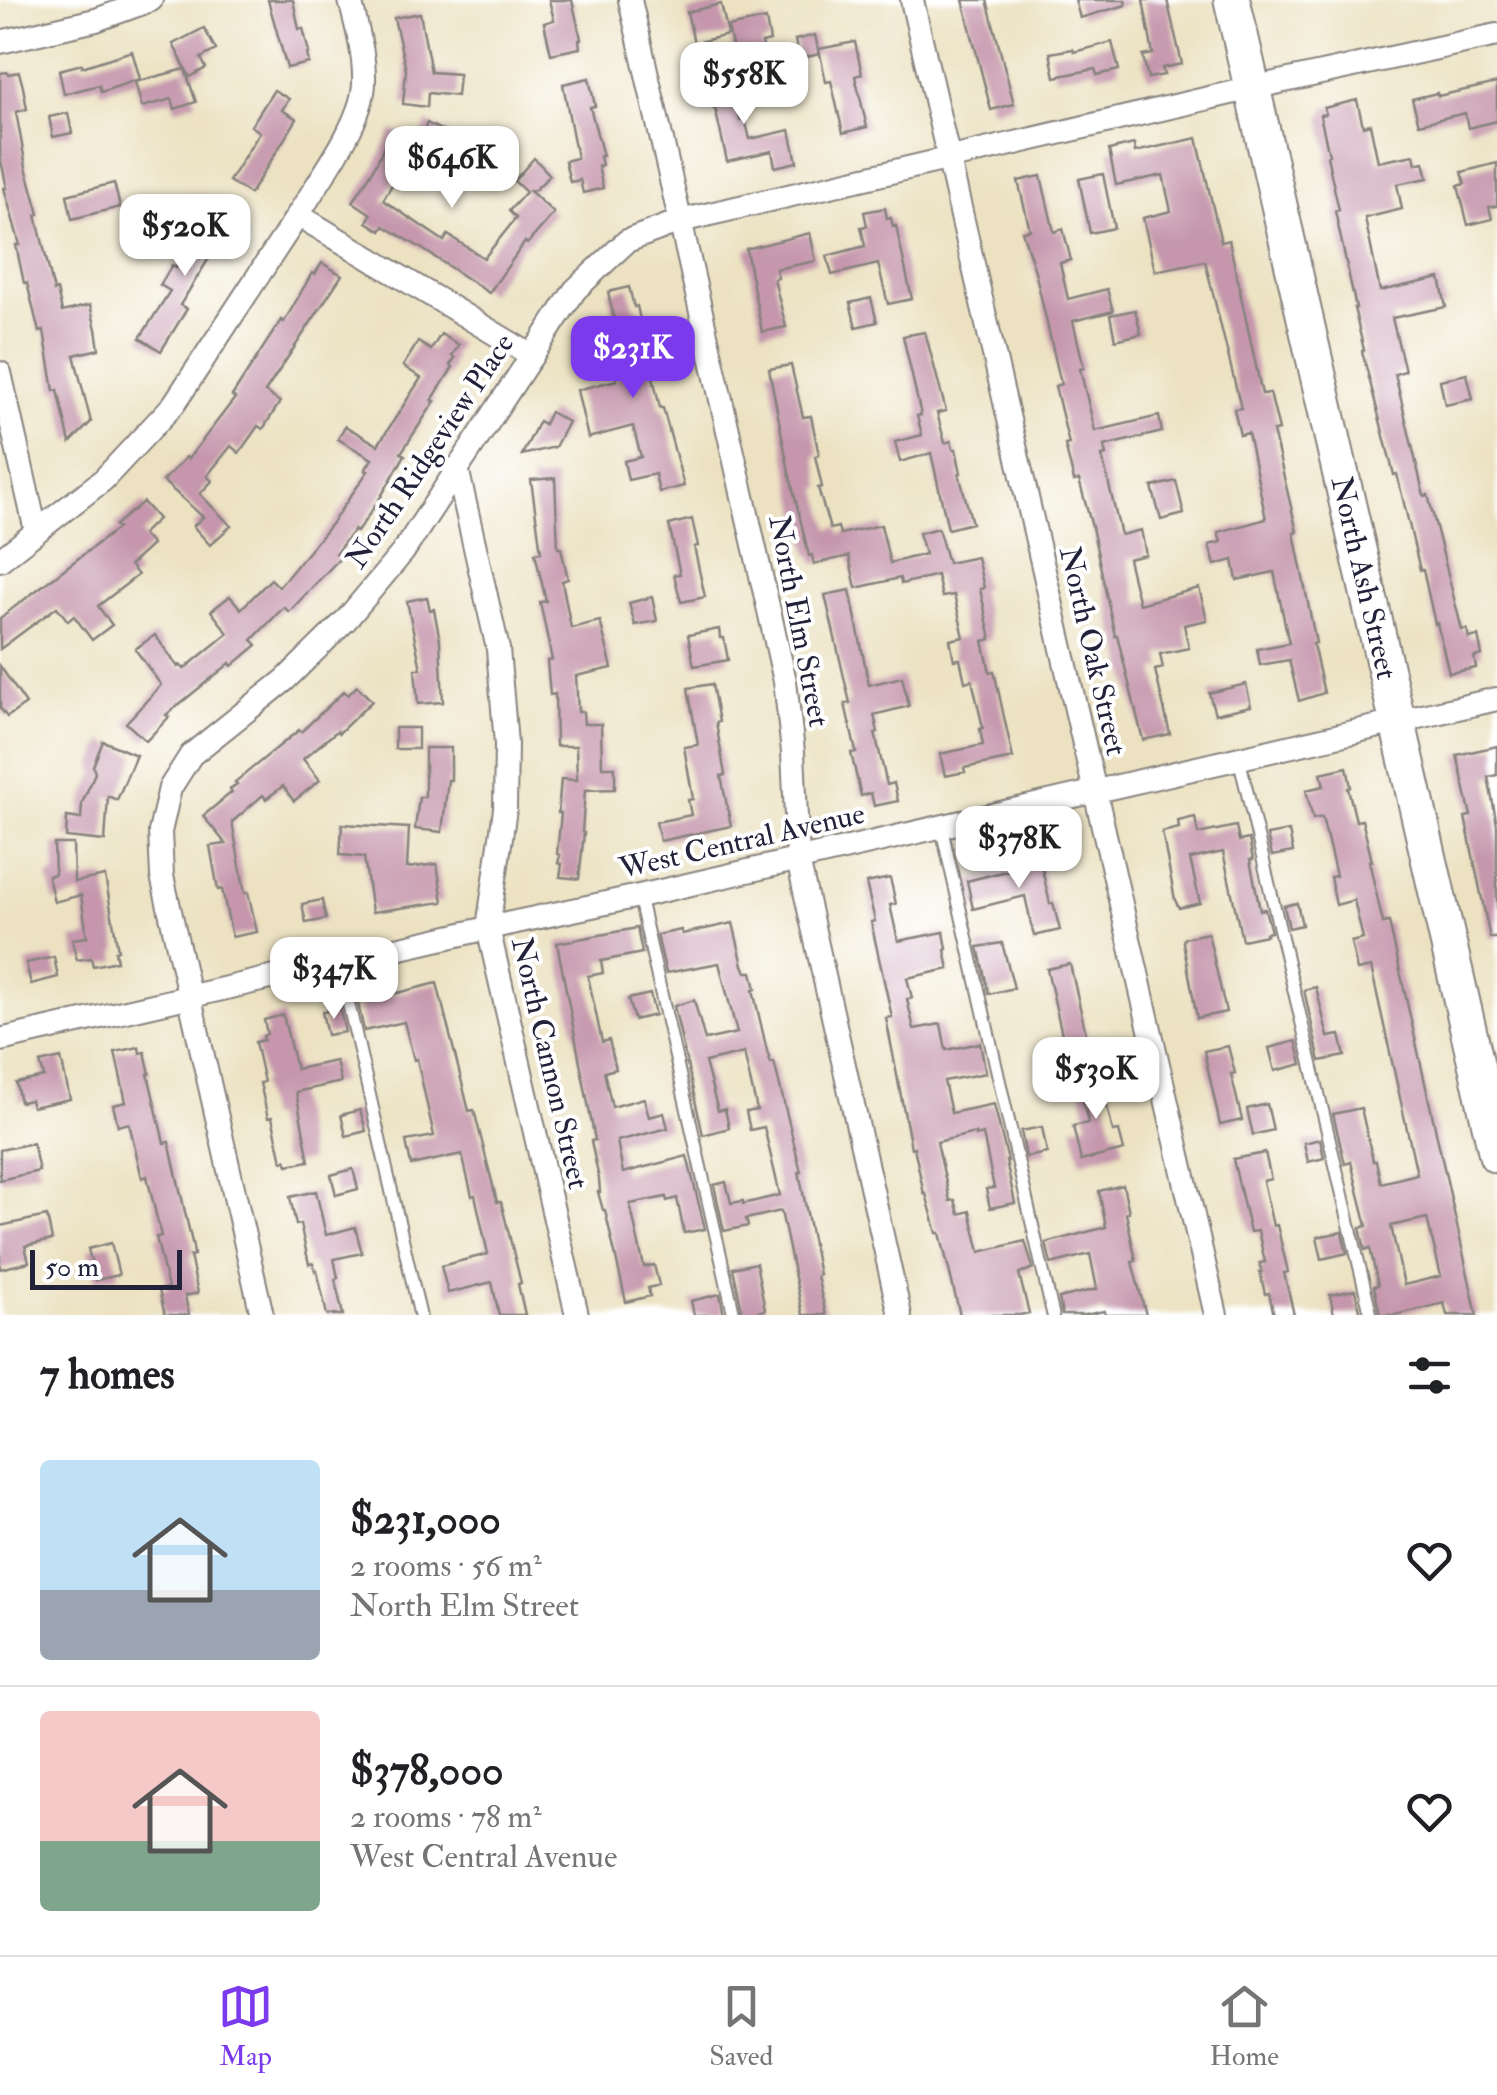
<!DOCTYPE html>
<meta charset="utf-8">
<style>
body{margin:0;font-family:"IM FELL Double Pica",serif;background:#f6f6f6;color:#202124;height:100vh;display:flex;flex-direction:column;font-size:38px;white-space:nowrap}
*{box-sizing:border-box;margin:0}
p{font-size:32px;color:#757577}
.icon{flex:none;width:55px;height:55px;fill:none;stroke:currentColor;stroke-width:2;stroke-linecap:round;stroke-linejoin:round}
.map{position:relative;height:1315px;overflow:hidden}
.sheet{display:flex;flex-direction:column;background:#fff;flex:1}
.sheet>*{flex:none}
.scale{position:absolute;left:30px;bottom:25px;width:152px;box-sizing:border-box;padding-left:10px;border:5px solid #22223b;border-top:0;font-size:28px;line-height:35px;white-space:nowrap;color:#22223b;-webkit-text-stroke:8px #fff;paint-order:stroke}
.price{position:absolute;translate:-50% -85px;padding:0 22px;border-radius:20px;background:#fff;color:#222;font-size:32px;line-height:65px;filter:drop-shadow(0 2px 5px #0008)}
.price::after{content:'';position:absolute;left:50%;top:60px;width:30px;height:22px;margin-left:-15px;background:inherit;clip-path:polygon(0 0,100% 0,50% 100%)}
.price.selected{background:#7c3aed;color:#fff}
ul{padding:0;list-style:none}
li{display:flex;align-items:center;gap:30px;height:250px;padding:0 40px}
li+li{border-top:2px solid #e0e0e0}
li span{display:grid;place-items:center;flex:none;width:280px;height:200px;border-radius:10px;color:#555}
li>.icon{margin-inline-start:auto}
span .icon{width:120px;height:120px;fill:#fffc;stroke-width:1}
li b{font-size:42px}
h2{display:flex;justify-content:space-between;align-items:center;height:120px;padding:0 40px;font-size:42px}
.dock{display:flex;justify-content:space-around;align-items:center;height:140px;border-top:2px solid #e0e0e0;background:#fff;font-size:28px;color:#757577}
.dock a{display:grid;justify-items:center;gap:5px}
.dock .selected{color:#7c3aed}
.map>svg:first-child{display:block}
.building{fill:#c596ac;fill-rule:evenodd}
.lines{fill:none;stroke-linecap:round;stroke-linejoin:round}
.lane-casing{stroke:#87827e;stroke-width:15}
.street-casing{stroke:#87827e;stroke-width:26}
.primary-casing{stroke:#87827e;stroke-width:39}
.lane{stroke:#fff;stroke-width:11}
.street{stroke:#fff;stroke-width:22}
.primary{stroke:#fff;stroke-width:35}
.labels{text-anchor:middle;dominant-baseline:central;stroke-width:8;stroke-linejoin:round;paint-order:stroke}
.street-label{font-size:30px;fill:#22223b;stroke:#fff}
</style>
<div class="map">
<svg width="1497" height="1315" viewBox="0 0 1497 1315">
<rect width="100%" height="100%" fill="#fff"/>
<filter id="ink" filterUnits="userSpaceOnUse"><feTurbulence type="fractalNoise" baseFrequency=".01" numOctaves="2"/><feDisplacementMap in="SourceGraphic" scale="20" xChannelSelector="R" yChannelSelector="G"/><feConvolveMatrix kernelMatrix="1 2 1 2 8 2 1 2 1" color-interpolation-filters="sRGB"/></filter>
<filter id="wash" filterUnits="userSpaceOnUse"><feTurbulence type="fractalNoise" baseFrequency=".0048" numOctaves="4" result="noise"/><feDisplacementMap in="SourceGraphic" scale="40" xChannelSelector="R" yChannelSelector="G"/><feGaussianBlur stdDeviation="2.25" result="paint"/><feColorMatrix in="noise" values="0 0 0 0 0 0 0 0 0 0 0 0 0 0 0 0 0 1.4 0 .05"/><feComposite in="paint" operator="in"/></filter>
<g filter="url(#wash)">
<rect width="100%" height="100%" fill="#ece2c2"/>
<g id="blocks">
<g class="building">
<path d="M268,0H293L299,29L303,28L309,53L307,54L309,63L287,68Z"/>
<path d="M549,0H572L581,39L579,40L580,48L551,54L544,23L554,20Z"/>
<path d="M963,0H987L1014,104L991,110Z"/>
<path d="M1075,0H1125L1126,5L1080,18Z"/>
<path d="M1143,0H1167L1182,64L1162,68L1164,75L1148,78L1143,56L1153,54Z"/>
<path d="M721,4L728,35L694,43L687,12Z"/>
<path d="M420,13L431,72L459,74L457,96L428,93L427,107L403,104L406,70L394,18Z"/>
<path d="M766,19L770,41L762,43L768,68L738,74L728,27Z"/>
<path d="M204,28L216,50L201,58L206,68L190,77L173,44Z"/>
<path d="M815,35L819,54L799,59L795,40Z"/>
<path d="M855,42L862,74L855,76L867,127L843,133L831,81L826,82L819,49Z"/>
<path d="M1112,42L1119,70L1097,75L1095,69L1055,77L1050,53L1073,49L1074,52Z"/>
<path d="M132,51L140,79L101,92L99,85L64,94L59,70L82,64V67Z"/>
<path d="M185,69L196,102L175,109L172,99L142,107L135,82Z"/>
<path d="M7,72L8,74L19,72L23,87L27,109L16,112L26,167L39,214L36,215L54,291L57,290L62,312L90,305L96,329L99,349L74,355L91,422L70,443L58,390L54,391L44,331L39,332L27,283H24L16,245H20L4,188H7L0,156V73Z"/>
<path d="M730,72L740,120L745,119L750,139L790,130L797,162L775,167L772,151L727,161L715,108H714L711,98H709L704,77Z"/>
<path d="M589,78L595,106L590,107L603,156H600L602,165L598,166L603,188L583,193L580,180L570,182L565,161L577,158L563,84Z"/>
<path d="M1497,83V121L1468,128L1465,113L1419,124L1412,99L1437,93L1438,96Z"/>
<path d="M274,90L289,99L282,110L297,119L250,194L229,181L260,132L251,126Z"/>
<path d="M1357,100L1363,126L1370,124L1378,162L1414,155L1416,164L1424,162L1428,178L1397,184L1402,209L1365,218L1380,291L1440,278L1446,307L1392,318L1405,371L1395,374L1424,496L1428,495L1462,630L1467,629L1469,638L1478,636L1482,655L1474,657L1476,668L1449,673L1437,623L1435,624L1423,570H1420L1397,474L1394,475L1362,351L1364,350L1354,308H1356L1335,211L1339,210L1327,156L1329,155L1320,115L1326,114L1324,108Z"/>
<path d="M68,113L72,133L53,137L49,117Z"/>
<path d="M427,123L449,134L438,155L423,148L413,166L405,162L383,200L444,241L448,235L484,258L516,218L509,211L526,192L514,181L534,158L550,175L535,190L530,191L554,213L527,244L525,242L489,293L421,248L384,226L381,231L367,222L371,214L353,202L373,170L392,130L418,142Z"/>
<path d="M1197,138L1221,242L1229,240L1262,394L1270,393L1279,430L1273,431L1297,532L1294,533L1316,643L1313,644L1324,693L1299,701L1289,660L1260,665L1257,649L1289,643L1274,572L1237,580L1233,560L1215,565L1209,545L1221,542L1218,532L1266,519L1248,433L1240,435L1234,409L1241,408L1205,261L1155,271L1143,218L1171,211L1163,175L1116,185L1109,150L1134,144L1135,152Z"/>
<path d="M1497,163V206L1489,207L1492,219L1468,225L1458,186L1465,184L1462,172Z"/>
<path d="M1103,174L1114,228L1090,233L1079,179Z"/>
<path d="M1041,176L1054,232L1063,229L1071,260L1060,263L1068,299L1107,289L1113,311L1073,321L1084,368L1080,369L1095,431L1159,416L1162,432L1104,446L1106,455L1102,456L1121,535L1141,530L1146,555L1128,559L1139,604L1199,588L1207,620L1184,625L1189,648L1160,654L1163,668L1155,670L1170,734L1143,740L1117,635L1115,636L1092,527L1079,480L1074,481L1065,445L1069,444L1055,386L1061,384L1035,271L1022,231L1030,230L1018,181Z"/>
<path d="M114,183L120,207L72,219L67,195Z"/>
<path d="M210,208L232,221L180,305L187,309L161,351L140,338L170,291L160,285L172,265L176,268Z"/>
<path d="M885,208L887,219L891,218L893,227L896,226L912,299L888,304L878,264L832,275L827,256L865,246L861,227L867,226L864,212Z"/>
<path d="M810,233L816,261L776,269L778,278L774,279L786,327L762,332L746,249Z"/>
<path d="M322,263L342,275L265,392L280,402L263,429L258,426L239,453L231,446L207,476L212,481L200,494L231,526L210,545L193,526L203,517L163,481L186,457L188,459L235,398L232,396L281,320L284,322L312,273L315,274Z"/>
<path d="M629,287L634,307L637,306L660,408H663L684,486L659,492L655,474L628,480L624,461L641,457L633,426L588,438L577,390L617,380L612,358L622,356L608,292Z"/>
<path d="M871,298L877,322L856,327L850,303Z"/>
<path d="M1135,310L1141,334L1115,340L1110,315Z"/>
<path d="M925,332L946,411L937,413L945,443L951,441L953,449H956L961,473L959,474L972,523L948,529L931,453L900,462L895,442L922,435L917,416L921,415L903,336Z"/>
<path d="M441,334L459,345L452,356L455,358L450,365L453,367L432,400L435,401L401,453L405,455L379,500L357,532L354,530L336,553L341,557L289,612L284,607L252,640L257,645L232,666L230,663L166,715L169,717L146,741L126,723L161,685L135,649L155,635L178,667L180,665L184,669L228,633L211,611L230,596L241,609L271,579L279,587L332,523L368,471L365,470L372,459L338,439L345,426L378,445L421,378L403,366L418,342L431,350Z"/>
<path d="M791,365L803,417L811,416L819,455L815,456L822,487L818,488L830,529L838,527L840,534L881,525L890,563L925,554L919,533L938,528L948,563L977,557L984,588L980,589L991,639L983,641L990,672L994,671L1013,758L964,768L965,772L945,776L940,754L983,745L980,729L983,728L972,680L965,682L960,659L954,660L950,640L964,637L954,595L942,597L937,575L901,584L900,578L856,588L849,556L814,564L812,555L809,556L789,472L769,369Z"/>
<path d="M1467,374L1473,399L1445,405L1440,380Z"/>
<path d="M550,412L568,422L555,447L522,455L539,421L544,424Z"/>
<path d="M555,478L558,548H561L568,579L562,581L571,628L600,621L612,668L576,676L578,712H583L584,724H601L602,767H615V789L585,790L582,832L584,833L579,879L560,877L562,864L558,863L560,855L557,854L561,813H558L561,779L577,780L576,746H556L555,694L550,695L547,661L552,660L540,602L546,601L535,553L541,552L531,480Z"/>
<path d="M1176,481L1184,514L1161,520L1152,487Z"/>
<path d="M143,502L158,519L142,534L152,545L130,565L138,575L98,606L112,625L92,640L74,616L68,621L57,607L0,649V618L118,528L115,525Z"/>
<path d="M692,519L698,546L694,547L705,597L681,602L674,575L680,574L669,525Z"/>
<path d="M850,590L869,685L902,677L909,706L874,715L878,732L875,733L887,785L894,783L898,801L874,806L871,793L861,796L851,753L856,752L845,704L850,703L825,595Z"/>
<path d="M427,597L430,610L434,609L440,641L443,702L418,704L415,669H421L407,601Z"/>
<path d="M652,597L657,621L635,625L629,603Z"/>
<path d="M719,629L720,638H724L728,660L694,666L688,635Z"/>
<path d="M0,666L26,704L7,717L0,708Z"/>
<path d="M712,684L719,722L716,723L725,775L721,776L731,826L660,841L656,822L691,815L688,800L693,799L684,747L698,745L688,688Z"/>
<path d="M1246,684L1251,706L1215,714L1209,693Z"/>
<path d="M357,686L372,701L339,733L337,731L303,759L320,780L294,801L283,786L266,799L263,795L232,822L245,893L248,892L257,932L232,937L222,889L218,890L210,846L226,844L203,816L232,792L230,789L237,784L235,782L299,730L301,732L344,691L348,695Z"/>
<rect x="395" y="728" width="23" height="21"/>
<path d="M103,741L136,755L117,800L108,796L105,841L66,837L67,817L81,819L82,803L95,773L93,766Z"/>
<path d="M1497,746V775L1488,777L1497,825V938H1490L1465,817L1471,816L1457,755Z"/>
<path d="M425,748H451V780H448L442,832L415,829L419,797H425Z"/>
<path d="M1347,767L1351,787L1348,788L1356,821L1362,820L1372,861H1369L1383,923L1389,922L1477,1315H1447L1444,1303L1395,1315H1380L1374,1286L1378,1285L1370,1248L1365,1250L1360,1228L1367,1226L1351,1162L1345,1164L1333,1114L1361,1108L1373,1161H1376L1381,1183L1417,1174L1371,967L1357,970L1351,942L1363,939L1354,900L1336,905L1330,877L1336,876L1322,817L1313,819L1306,790L1324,786L1321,773ZM1427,1218L1441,1276L1404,1285L1391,1226Z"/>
<path d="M1195,817L1198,834L1236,826L1239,841L1249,839L1253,860H1250L1260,910L1265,909L1271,932L1265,933L1266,935L1242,940L1223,852L1190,859L1200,903L1179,908L1175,900L1162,832L1179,828L1178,821Z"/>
<path d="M342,824L409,828L407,868L437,864L443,902L372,912L364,857L340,855Z"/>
<path d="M1289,831L1293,852L1272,856L1267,835Z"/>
<path d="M54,844H73L74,882L105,876L118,950L115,951L117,961L93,966L91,958L77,960L72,939L87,937L81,895L54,902L48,876L55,874Z"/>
<path d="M1029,846L1032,857L1036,856L1038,865L1041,864L1050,904L1053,903L1060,930L1034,936L1025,896L973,909L967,881L1014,869L1010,851Z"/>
<path d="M890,878L896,904L890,905L898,941L944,932L947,949L945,950L949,969L907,978L912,998L907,999L914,1029L941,1024L946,1050L980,1043L986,1073L944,1081L951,1113L994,1104L1008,1161H1006L1015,1203L990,1208L986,1189L994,1188L983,1134L975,1136V1133L937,1142L950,1201L955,1200L959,1214L970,1211L980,1252L1025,1241L1033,1268L1019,1274L1029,1313L1020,1315H960L940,1233H937L926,1194H924L914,1147L911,1148L886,1018L892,1017L871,922L875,921L866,883Z"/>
<path d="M322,900L326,919L306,923L302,904Z"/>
<path d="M1297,903L1302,925L1289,928L1284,906Z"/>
<path d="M733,923L743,965L746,972H752L756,989L753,990L768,1055L771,1063L774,1062L801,1172H799L819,1275L817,1276L826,1315H803L781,1211L746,1219L748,1226L724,1231L714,1185L726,1182L731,1203L743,1201V1204L780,1195L764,1127L750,1130L746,1112L757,1110L744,1053L705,1062L718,1111L725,1109L729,1128L703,1135L674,1006L694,1000L705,1040L737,1033L719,963L666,973L657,935L681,930L682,934Z"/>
<path d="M637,928L642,953L601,961L603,973L588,976L602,1042L609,1040L616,1069L604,1072L612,1107L644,1098L649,1117L664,1113L668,1128L617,1141L623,1173L687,1156L705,1229L684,1233L677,1198L667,1201L666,1197L630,1204L644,1267L654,1265L659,1285L648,1288L650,1296L626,1302L605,1210H603L598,1192H600L599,1179L591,1141L595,1140L557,943Z"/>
<path d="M1208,933L1226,1012L1197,1018L1183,942L1184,938Z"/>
<path d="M1002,943L1014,988L989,994L978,947Z"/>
<path d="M54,957L58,977L31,984L26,963Z"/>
<path d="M1070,964L1087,1038L1064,1043L1047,969Z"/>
<path d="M437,983L469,1111L474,1110L497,1202H501L521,1283L518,1284L525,1315H499L492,1282L448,1293L441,1266L488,1254L475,1195L472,1196L462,1154L411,1165L406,1141L434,1136L417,1059L414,1060L404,1022L364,1031L358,1003Z"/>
<path d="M1316,987L1328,1037L1340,1035L1345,1056L1320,1061L1304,990Z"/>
<path d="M650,994L655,1015L634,1020L628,999Z"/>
<path d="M340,1009L345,1032L327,1035L322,1012Z"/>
<path d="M283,1015L296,1069L336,1061L341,1082L296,1092L309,1161L288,1165L286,1160L282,1161L272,1117L268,1118L260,1083L264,1082L255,1042L264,1040L263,1036L267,1034L264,1020Z"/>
<path d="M1296,1041L1302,1064L1275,1071L1269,1048Z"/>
<path d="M1228,1046L1235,1073L1231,1074L1242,1120L1220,1125L1204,1051Z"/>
<path d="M139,1047L140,1053L145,1052L150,1074H148L164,1143L169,1142L193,1247L194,1255L190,1256L198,1293L185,1296L189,1315H165L159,1290L168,1288L156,1237L161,1236L147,1176L142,1178L129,1123L118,1126L113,1105L126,1102L115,1052Z"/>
<path d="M61,1058L70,1099L32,1107L30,1100L20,1102L16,1083L44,1077L40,1063Z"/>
<path d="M1099,1072L1113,1132L1119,1131L1124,1150L1081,1161L1073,1126L1088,1123L1078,1076Z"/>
<path d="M1267,1104L1273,1130L1253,1135L1247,1109Z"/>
<path d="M360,1110L366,1131L346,1136L341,1115Z"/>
<path d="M1042,1127L1047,1153L1026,1157L1021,1131Z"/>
<path d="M1320,1139L1324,1158L1308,1162L1304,1143Z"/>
<path d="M33,1143L39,1171L0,1180V1150Z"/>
<path d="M1265,1153L1271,1179L1263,1181L1273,1226L1277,1225L1288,1272L1284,1273L1294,1315H1274L1269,1293L1265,1294L1260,1272H1262L1260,1263L1265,1262L1258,1231L1250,1232L1233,1159Z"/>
<path d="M353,1169L358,1189L336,1195L331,1175Z"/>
<path d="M1123,1185L1129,1212L1126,1213L1136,1261L1132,1262L1146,1315H1105L1104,1311L1085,1315H1062L1059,1298L1097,1289L1090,1254L1051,1264L1046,1243L1106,1227L1099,1191Z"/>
<path d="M316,1191L326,1235L355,1227L362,1253L334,1259L338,1278L335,1279L343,1315H327L317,1270L315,1271L313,1263L309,1264L300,1224L296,1225L290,1197Z"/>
<path d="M47,1216L52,1240L25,1246L29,1262L0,1269V1226Z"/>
<path d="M1342,1232L1347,1253L1322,1259L1317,1237Z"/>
<path d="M111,1243L119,1275L96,1280L88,1249Z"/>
<path d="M756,1263L765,1310L743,1315L733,1268Z"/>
<path d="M1355,1290L1361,1314L1334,1315L1330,1295Z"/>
<path d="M720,1294L724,1315H694L691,1301Z"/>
</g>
</g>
</g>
<g filter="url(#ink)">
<use href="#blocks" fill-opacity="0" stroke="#87827e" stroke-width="2.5"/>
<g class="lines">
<g class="lane-casing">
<g id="lane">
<path d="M1239,758L1371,1315"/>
<path d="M941,826L1053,1315"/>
<path d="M639,896L734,1315"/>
<path d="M339,962L420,1315"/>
</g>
</g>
<g class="street-casing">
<g id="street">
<path d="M350,0C357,28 365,55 364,84C362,124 319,180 298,215L532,356"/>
<path d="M630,0L785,681L793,752L798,860L900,1315"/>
<path d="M912,0L1216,1315"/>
<path d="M0,42L96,20L151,0"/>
<path d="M0,373L36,531"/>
<path d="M457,468L498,649L506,744L505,809L488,928L577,1315"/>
<path d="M0,560L103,480L174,404L298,215"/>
<path d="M0,1040L488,928L639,896L1497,699"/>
<path d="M262,1315L162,876L160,832L170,788L191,755L285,680L346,620L403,552L575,290L627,241L680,221L1252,88L1497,35"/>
</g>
</g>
<g class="primary-casing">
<path id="primary" d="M1232,0L1497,1155"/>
</g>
<use href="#lane" class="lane"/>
<use href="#street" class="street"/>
<use href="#primary" class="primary"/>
</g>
</g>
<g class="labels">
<g class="street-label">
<text transform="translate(430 451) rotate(-56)">North Ridgeview Place</text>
<text transform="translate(1364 578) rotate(77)">North Ash Street</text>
<text transform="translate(799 621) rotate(79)">North Elm Street</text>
<text transform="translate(1093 651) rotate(77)">North Oak Street</text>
<text transform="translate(742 841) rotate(-13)">West Central Avenue</text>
<text transform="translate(550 1063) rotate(77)">North Cannon Street</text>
</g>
</g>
</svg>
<div class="scale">50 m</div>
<b class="price" style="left:744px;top:127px">$558K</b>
<b class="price" style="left:452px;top:211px">$646K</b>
<b class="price" style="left:185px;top:279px">$520K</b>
<b class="price selected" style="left:633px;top:401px">$231K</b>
<b class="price" style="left:1019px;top:891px">$378K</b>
<b class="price" style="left:334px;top:1022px">$347K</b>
<b class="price" style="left:1096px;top:1122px">$530K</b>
</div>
<section class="sheet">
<h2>7 homes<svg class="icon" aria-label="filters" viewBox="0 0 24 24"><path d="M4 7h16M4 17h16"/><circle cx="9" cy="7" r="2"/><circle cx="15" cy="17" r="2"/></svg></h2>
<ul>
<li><span style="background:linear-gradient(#bfe0f5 65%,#9aa5b1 0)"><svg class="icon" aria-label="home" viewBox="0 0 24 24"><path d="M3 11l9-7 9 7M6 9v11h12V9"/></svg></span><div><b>$231,000</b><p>2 rooms · 56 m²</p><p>North Elm Street</p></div><svg class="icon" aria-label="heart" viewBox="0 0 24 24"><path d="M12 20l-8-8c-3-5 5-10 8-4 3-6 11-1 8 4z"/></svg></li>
<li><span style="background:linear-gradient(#f6c9c9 65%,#7fa58c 0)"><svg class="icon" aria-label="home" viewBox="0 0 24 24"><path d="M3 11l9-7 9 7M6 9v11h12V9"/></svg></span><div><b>$378,000</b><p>2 rooms · 78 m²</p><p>West Central Avenue</p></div><svg class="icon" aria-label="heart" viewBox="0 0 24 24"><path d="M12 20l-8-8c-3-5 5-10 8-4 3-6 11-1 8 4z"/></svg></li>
</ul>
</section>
<nav class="dock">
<a class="selected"><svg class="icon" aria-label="map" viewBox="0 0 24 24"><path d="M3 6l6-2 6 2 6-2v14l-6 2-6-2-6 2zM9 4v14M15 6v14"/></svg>Map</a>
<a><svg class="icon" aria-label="saved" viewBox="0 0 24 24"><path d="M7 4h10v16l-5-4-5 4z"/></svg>Saved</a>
<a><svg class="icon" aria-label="home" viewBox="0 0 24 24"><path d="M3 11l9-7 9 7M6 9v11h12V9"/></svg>Home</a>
</nav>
